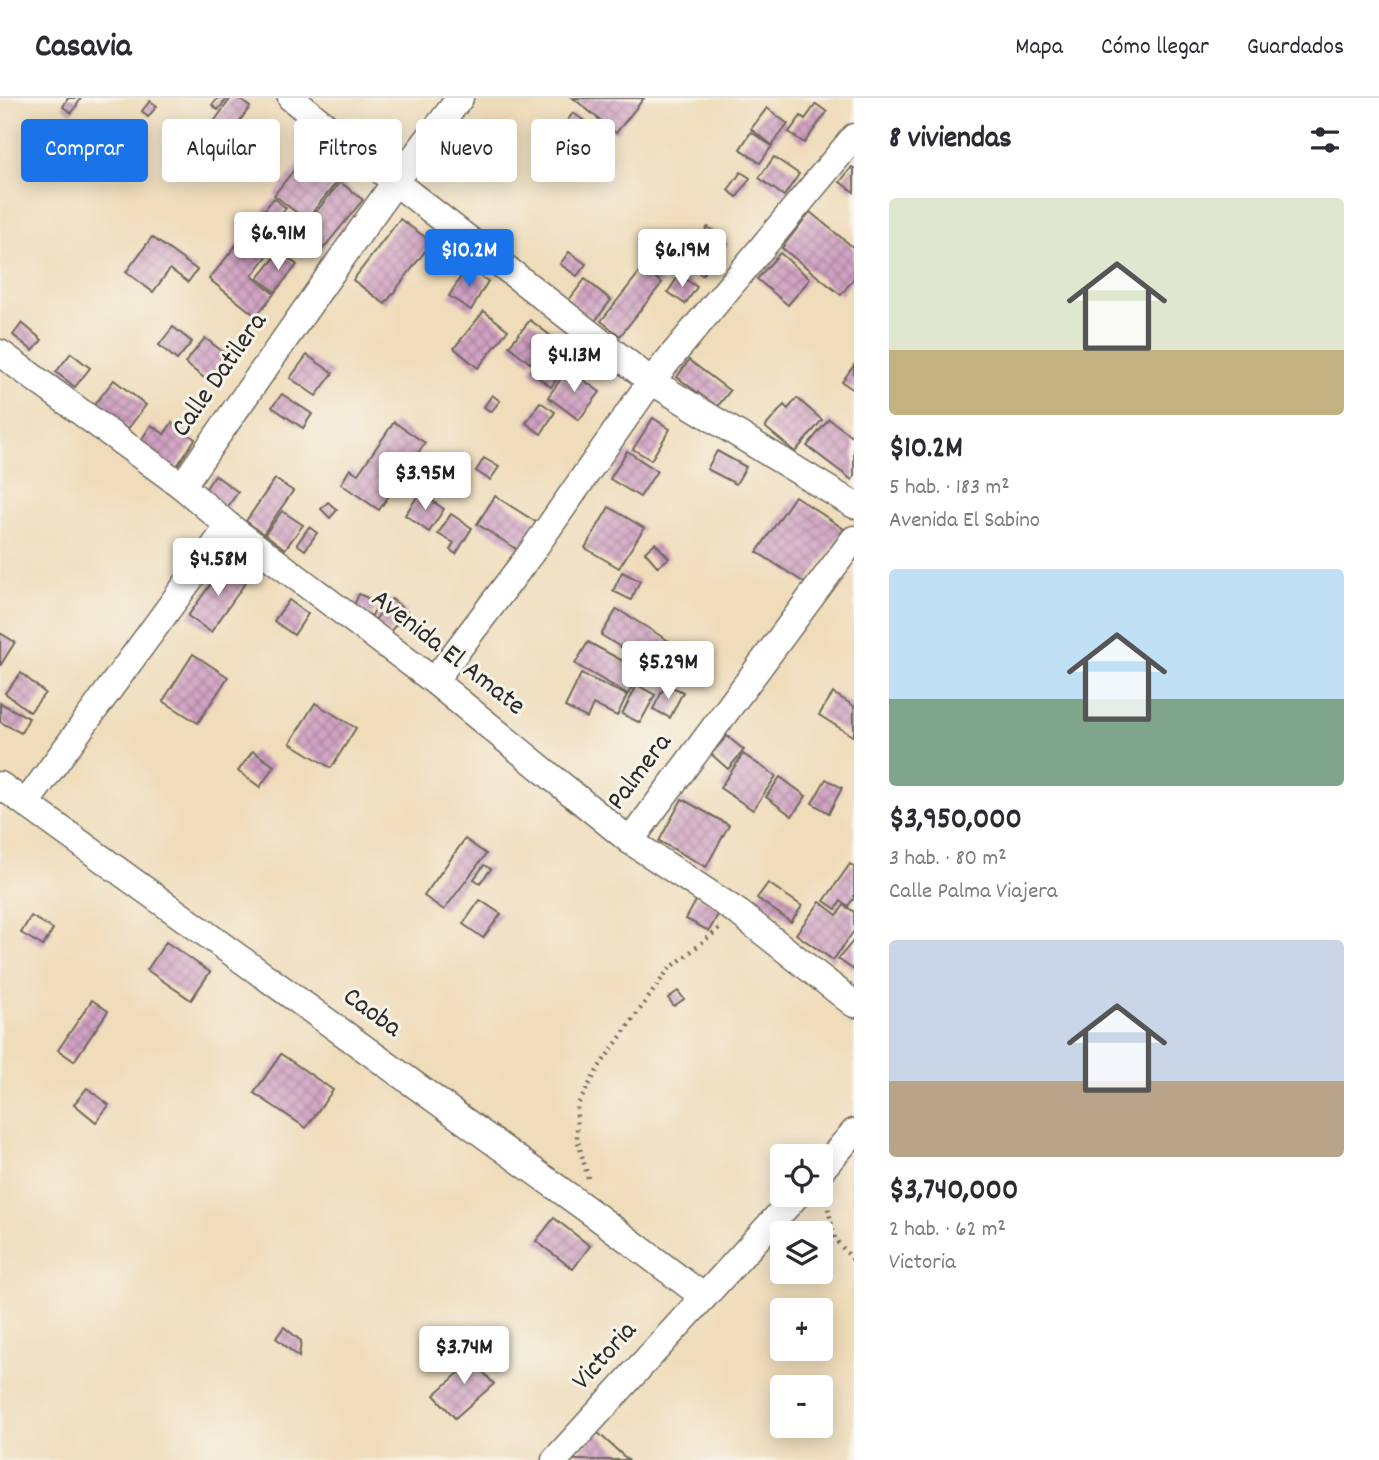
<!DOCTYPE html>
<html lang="es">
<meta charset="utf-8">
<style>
body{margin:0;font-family:Dekko,sans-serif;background:#f7f7f7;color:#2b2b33;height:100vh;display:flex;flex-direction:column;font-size:26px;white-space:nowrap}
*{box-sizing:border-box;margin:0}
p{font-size:23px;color:#7c7c81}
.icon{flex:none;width:38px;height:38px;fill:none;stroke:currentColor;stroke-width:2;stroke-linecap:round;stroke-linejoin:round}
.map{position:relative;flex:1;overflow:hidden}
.panel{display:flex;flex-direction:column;background:#fff;width:525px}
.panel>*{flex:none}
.hud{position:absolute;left:21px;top:21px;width:665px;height:63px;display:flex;gap:14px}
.fabs{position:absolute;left:770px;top:1046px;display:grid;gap:14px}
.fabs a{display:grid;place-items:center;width:63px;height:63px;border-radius:7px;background:#fff;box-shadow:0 4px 18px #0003;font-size:35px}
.price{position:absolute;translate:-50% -60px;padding:0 16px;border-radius:7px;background:#fff;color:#222;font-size:23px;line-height:46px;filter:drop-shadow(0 2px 4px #0008)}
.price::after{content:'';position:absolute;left:50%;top:42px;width:21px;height:16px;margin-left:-10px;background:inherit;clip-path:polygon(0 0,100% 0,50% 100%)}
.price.active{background:#1a73e8;color:#fff}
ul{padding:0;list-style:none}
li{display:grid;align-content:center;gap:14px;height:371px;padding:0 35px}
li span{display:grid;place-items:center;height:217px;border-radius:7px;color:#555}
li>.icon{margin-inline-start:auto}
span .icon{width:126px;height:126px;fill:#fffc;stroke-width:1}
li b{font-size:30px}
h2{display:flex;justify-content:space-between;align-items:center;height:84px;padding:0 35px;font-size:30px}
.chip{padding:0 24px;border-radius:7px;background:#fff;box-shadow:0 4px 18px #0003;font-size:24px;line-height:63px}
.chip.active{background:#1a73e8;color:#fff}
header{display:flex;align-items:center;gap:42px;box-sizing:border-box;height:98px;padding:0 35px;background:#fff;border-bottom:2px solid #e1e1e2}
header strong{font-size:33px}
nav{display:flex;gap:38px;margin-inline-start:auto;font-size:24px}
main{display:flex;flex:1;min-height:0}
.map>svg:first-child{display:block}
.building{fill:url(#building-cross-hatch)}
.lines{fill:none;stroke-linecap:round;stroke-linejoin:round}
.street-casing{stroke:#70695d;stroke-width:29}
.path{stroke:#70695d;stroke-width:4.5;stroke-dasharray:2 5;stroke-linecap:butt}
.street{stroke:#fff;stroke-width:26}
.labels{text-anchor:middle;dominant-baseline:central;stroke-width:6;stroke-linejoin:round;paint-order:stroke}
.street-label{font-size:28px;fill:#2b2b2b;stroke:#f7f3e8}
</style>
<header>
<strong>Casavia</strong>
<nav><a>Mapa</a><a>Cómo llegar</a><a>Guardados</a></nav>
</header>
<main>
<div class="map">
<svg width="854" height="1362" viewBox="0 0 854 1362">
<defs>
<pattern id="building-cross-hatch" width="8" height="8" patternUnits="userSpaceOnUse" patternTransform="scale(1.75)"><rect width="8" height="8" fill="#d0a1c2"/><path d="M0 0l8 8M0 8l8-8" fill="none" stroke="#a9839e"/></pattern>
</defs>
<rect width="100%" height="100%" fill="#f7f3e8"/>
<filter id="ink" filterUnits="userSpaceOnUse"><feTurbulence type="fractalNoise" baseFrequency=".0143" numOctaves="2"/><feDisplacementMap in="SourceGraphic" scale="14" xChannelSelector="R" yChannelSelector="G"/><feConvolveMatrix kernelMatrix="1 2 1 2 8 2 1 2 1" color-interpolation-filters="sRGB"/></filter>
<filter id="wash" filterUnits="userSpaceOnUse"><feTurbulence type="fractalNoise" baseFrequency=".00686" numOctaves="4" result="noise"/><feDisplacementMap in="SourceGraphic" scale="28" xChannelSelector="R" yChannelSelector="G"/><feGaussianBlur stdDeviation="1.57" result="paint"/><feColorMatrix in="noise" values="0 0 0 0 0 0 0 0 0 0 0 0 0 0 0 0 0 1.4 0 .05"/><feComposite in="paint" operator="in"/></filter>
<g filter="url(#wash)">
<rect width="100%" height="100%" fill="#efdcba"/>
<g id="blocks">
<g class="building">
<path d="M68,0H81L72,15L63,9Z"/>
<path d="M218,0H228L218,12L212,7Z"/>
<path d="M231,0H238L250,9L229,37L213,25Z"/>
<path d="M573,0H644L616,35Z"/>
<path d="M150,3L157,8L148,19L142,13Z"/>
<path d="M816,6L827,14L804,45L789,34L801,18L805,21Z"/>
<path d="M767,10L788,26L772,47L751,31Z"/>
<path d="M573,15L589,26L569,54L553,43Z"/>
<path d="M751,34L772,48L760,65L740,51Z"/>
<path d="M308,54L341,79L306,122L274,97Z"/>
<path d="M774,59L799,76L784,98L759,80Z"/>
<path d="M852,69L854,70V94L840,84Z"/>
<path d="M741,74L750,80L737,99L728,92Z"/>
<path d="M340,84L363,102L322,152L299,135Z"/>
<path d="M274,100L286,110L275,123L284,130L272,145L251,128Z"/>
<path d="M810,114L854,150V180L841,197L782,150Z"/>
<path d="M400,121L432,144L385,206L353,182Z"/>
<path d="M708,129L728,146L702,177L681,160Z"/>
<path d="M250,130L274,149L252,178L274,196L256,218L209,181Z"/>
<path d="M152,139L197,172L188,184L170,171L153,194L126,174Z"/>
<path d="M280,153L297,167L275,194L258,180Z"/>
<path d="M569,154L586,166L577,178L560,166Z"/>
<path d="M780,155L810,181L788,207L757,181Z"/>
<path d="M466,170L488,183L471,212L449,198Z"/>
<path d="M643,170L662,185L620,238L601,223Z"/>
<path d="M679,177L697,189L685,206L668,194Z"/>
<path d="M585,181L611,202L595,223L569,202Z"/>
<path d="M484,213L508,232L478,270L454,250Z"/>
<path d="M530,222L551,238L530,265L509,248Z"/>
<path d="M22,225L42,242L33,253L13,237Z"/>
<path d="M173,229L192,244L177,262L159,247Z"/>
<path d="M205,240L227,257L207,282L185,265Z"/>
<path d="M553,243L573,258L551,289L530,273Z"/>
<path d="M71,255L90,270L75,289L56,274Z"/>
<path d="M307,257L333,275L316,298L290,280Z"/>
<path d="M689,262L730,293L717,309L677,279Z"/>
<path d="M854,267V292L842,284Z"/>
<path d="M568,271L600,294L579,322L548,299Z"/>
<path d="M114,282L146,307L124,336L91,311Z"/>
<path d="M282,296L312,316L303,330L272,309Z"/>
<path d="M492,297L500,303L491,314L484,309Z"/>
<path d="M797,300L822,322L795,354L765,329L784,307L788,311Z"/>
<path d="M540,304L555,314L541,336L526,325Z"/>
<path d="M653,320L670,331L651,362L633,351Z"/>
<path d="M829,321L854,340V379L852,382L807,348Z"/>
<path d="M394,324L425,345L379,412L341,386L350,371L358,376Z"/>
<path d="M172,325L195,341L175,371L138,347L151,327L164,336Z"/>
<path d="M627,353L657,373L640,399L610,381Z"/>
<path d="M717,353L746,369L736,386L707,371Z"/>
<path d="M484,360L499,369L490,382L476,373Z"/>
<path d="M215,377L238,394L227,410L204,393Z"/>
<path d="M275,381L293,393L263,436L246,423Z"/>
<path d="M420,395L444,411L429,434L405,417Z"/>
<path d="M495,398L539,426L521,454L477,426Z"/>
<path d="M795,398L844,431L806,486L757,454Z"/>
<path d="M328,404L337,412L330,420L321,411Z"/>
<path d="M609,409L644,430L619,470L585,450Z"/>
<path d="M282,413L303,427L285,451L265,436Z"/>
<path d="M451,416L472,430L456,456L450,452L454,445L438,436Z"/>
<path d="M309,429L317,435L305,452L297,446Z"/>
<path d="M655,445L669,460L658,469L645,454Z"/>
<path d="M225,466L248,481L211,534L188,518Z"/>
<path d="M622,474L640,483L631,502L613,493Z"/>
<path d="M359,496L378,505L372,518L353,509Z"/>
<path d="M392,501L407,514L388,536L373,524Z"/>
<path d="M289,502L308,516L294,537L274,523Z"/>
<path d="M617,511L677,548L661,574L601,537Z"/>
<path d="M0,535L15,544L0,568Z"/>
<path d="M588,544L641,573L628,596L575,566Z"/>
<path d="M193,556L228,579L198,625L163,603Z"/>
<path d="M21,575L45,595L30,614L5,595Z"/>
<path d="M581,576L627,597L617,618L593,606L587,620L565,609Z"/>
<path d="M666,586L683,594L670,620L653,611Z"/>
<path d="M637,587L655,597L640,625L622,616Z"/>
<path d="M833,595L854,608V639L819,617Z"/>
<path d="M0,605L29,620L21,635L0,624Z"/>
<path d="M315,605L356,630L331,670L290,645Z"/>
<path d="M727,638L744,652L728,671L711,656Z"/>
<path d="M253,653L274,668L260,689L238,673Z"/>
<path d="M743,656L776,678L753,712L720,690Z"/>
<path d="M780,679L806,698L792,718L766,699Z"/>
<path d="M826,681L842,690L829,715L812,705Z"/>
<path d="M682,701L729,727L706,769L659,743Z"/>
<path d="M465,741L486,756L444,812L424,798Z"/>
<path d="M850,766L854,769V800L848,808L841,803L836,811L824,803Z"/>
<path d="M484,767L491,771L480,785L474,781Z"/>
<path d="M768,785L802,808L791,824L757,800Z"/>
<path d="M698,799L721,811L709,833L686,821Z"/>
<path d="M480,802L501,816L483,840L463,826Z"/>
<path d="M820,804L837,817L844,807L854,814V833L833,862L796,836Z"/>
<path d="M31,818L53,831L43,848L21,835Z"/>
<path d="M854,842V872L838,861Z"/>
<path d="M166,844L210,874L191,902L147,872Z"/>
<path d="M678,893L684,901L674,908L668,900Z"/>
<path d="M92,902L108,913L74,963L58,952Z"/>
<path d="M281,956L333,992L306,1030L254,995Z"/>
<path d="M87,990L109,1007L96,1024L74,1006Z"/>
<path d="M554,1120L590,1148L573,1171L536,1143Z"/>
<path d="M284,1229L301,1243L299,1259L276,1240Z"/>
<path d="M465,1254L494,1286L455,1320L434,1297L460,1274L452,1265Z"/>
<path d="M597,1334L628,1362H571Z"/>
</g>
</g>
</g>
<g filter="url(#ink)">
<use href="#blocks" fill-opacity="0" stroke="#70695d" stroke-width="2"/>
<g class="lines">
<g class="street-casing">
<g id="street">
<path d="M291,0L395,84L651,283L854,407"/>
<path d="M0,255L182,388L229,428L434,583L630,743L739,815L854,906"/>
<path d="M182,388L395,84L460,0"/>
<path d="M434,583L528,459L651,283L854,39"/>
<path d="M0,687L599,1120L704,1199"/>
<path d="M26,705L229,428"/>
<path d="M630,743L854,441"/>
<path d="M821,1072L854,1034"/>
<path d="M555,1362L797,1097"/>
</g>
</g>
<g class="path">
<path d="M588,1080L577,1040V1008L599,969L668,872L719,831"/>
<path d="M825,1097L835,1141L854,1163"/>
</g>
<use href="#street" class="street"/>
</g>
</g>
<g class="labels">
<g class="street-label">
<text transform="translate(221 278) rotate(-55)">Calle Datilera</text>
<text transform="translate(447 556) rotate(38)">Avenida El Amate</text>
<text transform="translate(641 675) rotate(-53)">Palmera</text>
<text transform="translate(371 916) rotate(36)">Caoba</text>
<text transform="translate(606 1259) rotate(-48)">Victoria</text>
</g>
</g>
</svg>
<div class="fabs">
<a><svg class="icon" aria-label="locate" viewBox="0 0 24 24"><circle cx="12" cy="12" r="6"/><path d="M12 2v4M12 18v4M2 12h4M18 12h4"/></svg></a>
<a><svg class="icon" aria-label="layers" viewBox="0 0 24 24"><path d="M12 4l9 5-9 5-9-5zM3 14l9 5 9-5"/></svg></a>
<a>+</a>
<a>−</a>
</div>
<b class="price" style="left:278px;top:174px">$6.91M</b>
<b class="price active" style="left:469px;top:191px">$10.2M</b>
<b class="price" style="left:682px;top:191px">$6.19M</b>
<b class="price" style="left:574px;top:296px">$4.13M</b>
<b class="price" style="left:425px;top:414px">$3.95M</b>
<b class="price" style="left:218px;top:500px">$4.58M</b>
<b class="price" style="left:668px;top:603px">$5.29M</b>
<b class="price" style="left:464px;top:1288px">$3.74M</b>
<div class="hud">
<a class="chip active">Comprar</a>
<a class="chip">Alquilar</a>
<a class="chip">Filtros</a>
<a class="chip">Nuevo</a>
<a class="chip">Piso</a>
</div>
</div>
<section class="panel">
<h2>8 viviendas<svg class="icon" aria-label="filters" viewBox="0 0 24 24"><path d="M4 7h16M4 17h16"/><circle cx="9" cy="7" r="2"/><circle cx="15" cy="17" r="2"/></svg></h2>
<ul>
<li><span style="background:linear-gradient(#dfe7d0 70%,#c2b280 0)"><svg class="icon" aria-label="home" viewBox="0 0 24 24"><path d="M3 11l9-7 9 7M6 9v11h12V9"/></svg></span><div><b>$10.2M</b><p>5 hab. · 183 m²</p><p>Avenida El Sabino</p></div></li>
<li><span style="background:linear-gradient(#bfe0f5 60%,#7fa58c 0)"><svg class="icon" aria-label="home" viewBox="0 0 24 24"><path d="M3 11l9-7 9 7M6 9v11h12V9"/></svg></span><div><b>$3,950,000</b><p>3 hab. · 80 m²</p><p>Calle Palma Viajera</p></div></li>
<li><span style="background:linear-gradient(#c9d6e8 65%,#b9a48a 0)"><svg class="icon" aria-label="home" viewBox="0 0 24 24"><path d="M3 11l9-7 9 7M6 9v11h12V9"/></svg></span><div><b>$3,740,000</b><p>2 hab. · 62 m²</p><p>Victoria</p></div></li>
</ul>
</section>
</main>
